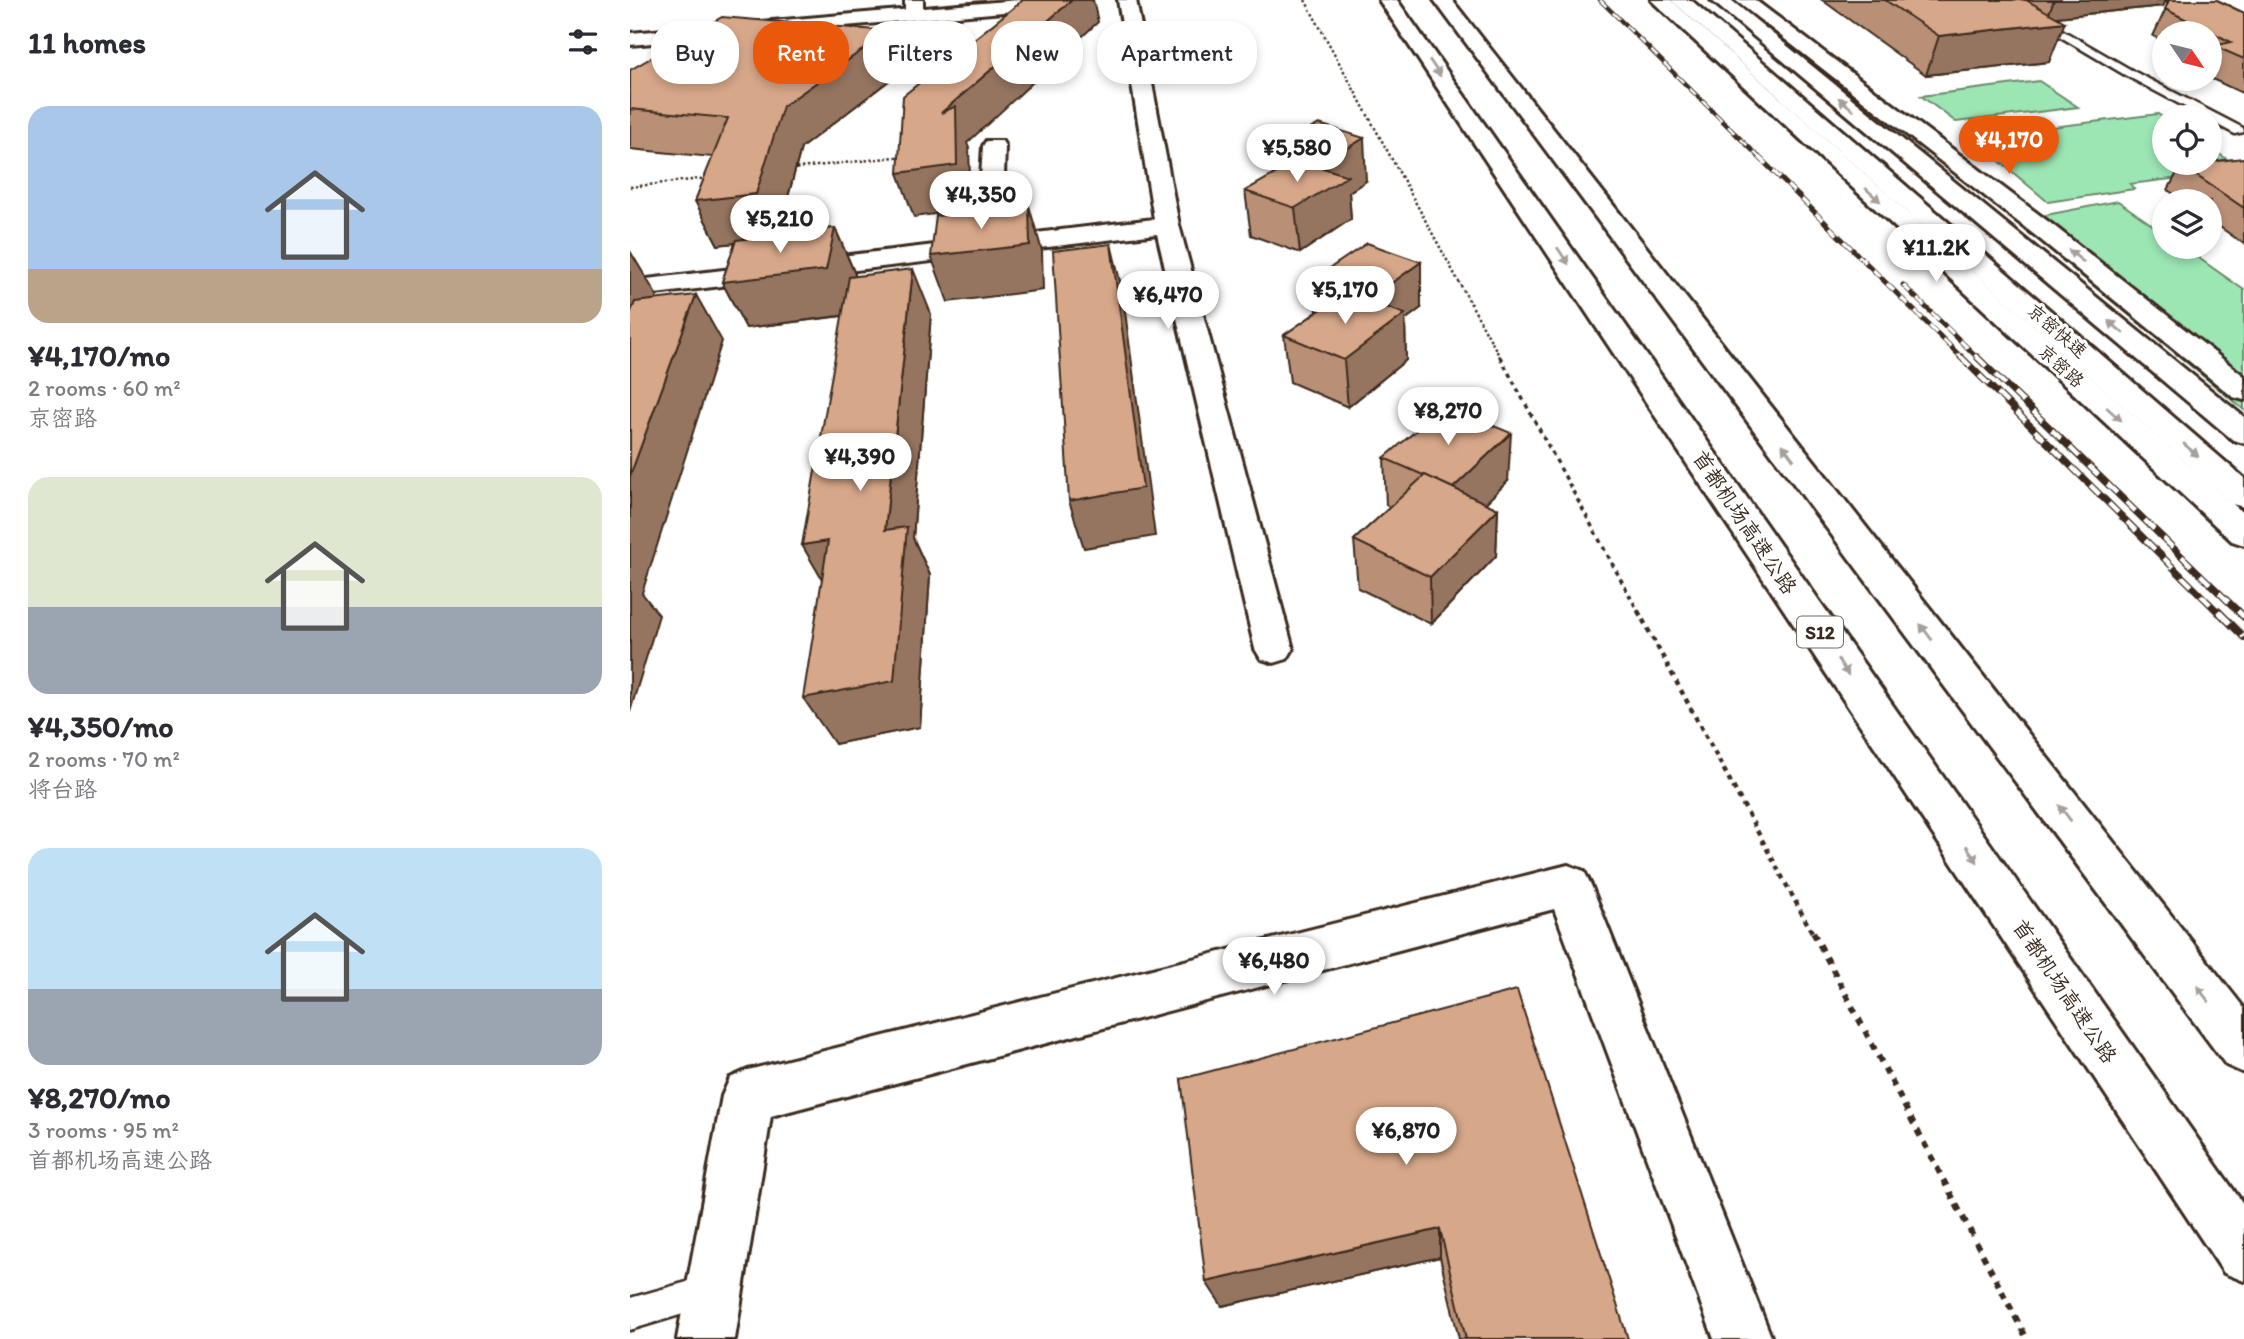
<!DOCTYPE html>
<meta charset="utf-8">
<style>
body{margin:0;font-family:Itim,"LXGW WenKai TC",sans-serif;background:#f7f7f7;color:#2b2b33;height:100vh;display:flex;flex-direction:column;font-size:26px;white-space:nowrap}
*{box-sizing:border-box;margin:0}
p{font-size:23px;color:#7c7c81}
.icon{flex:none;width:38px;height:38px;fill:none;stroke:currentColor;stroke-width:2;stroke-linecap:round;stroke-linejoin:round}
.map{position:relative;flex:1;overflow:hidden}
.side{display:flex;flex-direction:column;background:#fff;width:630px}
.side>*{flex:none}
.hud{position:absolute;left:21px;top:21px;width:665px;height:63px;display:flex;gap:14px}
.needle{width:46px;rotate:125deg}
.fabs{position:absolute;left:1522px;top:21px;display:grid;gap:14px}
.fabs a{display:grid;place-items:center;width:70px;height:70px;border-radius:50%;background:#fff;box-shadow:0 4px 10px #0003;font-size:35px}
.price{position:absolute;translate:-50% -60px;padding:0 16px;border-radius:24px;background:#fff;color:#222;font-size:23px;line-height:46px;filter:drop-shadow(0 2px 4px #0008)}
.price::after{content:'';position:absolute;left:50%;top:42px;width:21px;height:16px;margin-left:-10px;background:inherit;clip-path:polygon(0 0,100% 0,50% 100%)}
.price.current{background:#ea580c;color:#fff}
ul{padding:0;list-style:none}
li{display:grid;align-content:center;gap:14px;height:371px;padding:0 28px}
li span{display:grid;place-items:center;height:217px;border-radius:21px;color:#555}
li>.icon{margin-inline-start:auto}
span .icon{width:126px;height:126px;fill:#fffc;stroke-width:1}
li b{font-size:30px}
h2{display:flex;justify-content:space-between;align-items:center;height:84px;padding:0 28px;font-size:30px}
.tag{padding:0 24px;border-radius:28px;background:#fff;box-shadow:0 4px 10px #0003;font-size:24px;line-height:63px}
.tag.current{background:#ea580c;color:#fff}
main{display:flex;flex:1;min-height:0}
.map>svg:first-child{display:block}
.green{fill:#9ce6b4;stroke:#6c8869;stroke-width:2}
.lines{fill:none;stroke-linecap:round;stroke-linejoin:round}
.service-casing{stroke:#3b2a1e;stroke-width:5}
.minor-casing{stroke:#3b2a1e;stroke-width:6}
.secondary-casing{stroke:#3b2a1e;stroke-width:6}
.trunk-casing{stroke:#3b2a1e;stroke-width:6}
.motorway-casing{stroke:#3b2a1e;stroke-width:6}
.path-far3{stroke:#3b2a1e;stroke-width:2.5;stroke-dasharray:2.5 2.5;stroke-linecap:butt}
.path-far2{stroke:#3b2a1e;stroke-width:3.5;stroke-dasharray:4.5 4.5;stroke-linecap:butt}
.path-far1{stroke:#3b2a1e;stroke-width:4.5;stroke-dasharray:5 5;stroke-linecap:butt}
.path{stroke:#3b2a1e;stroke-width:6;stroke-dasharray:7 7;stroke-linecap:butt}
.service{fill:#fff;fill-rule:evenodd}
.minor{fill:#fff;fill-rule:evenodd}
.secondary{fill:#fff;fill-rule:evenodd}
.trunk{fill:#fff;fill-rule:evenodd}
.motorway{fill:#fff;fill-rule:evenodd}
.rail-far3-casing{stroke:#3b2a1e;stroke-width:4.5}
.rail-far2-casing{stroke:#3b2a1e;stroke-width:5}
.rail-far1-casing{stroke:#3b2a1e;stroke-width:7}
.rail-casing{stroke:#3b2a1e;stroke-width:8}
.rail-far3{stroke:#fff;stroke-width:2.5;stroke-dasharray:9;stroke-linecap:butt}
.rail-far2{stroke:#fff;stroke-width:3.5;stroke-dasharray:10;stroke-linecap:butt}
.rail-far1{stroke:#fff;stroke-width:4.5;stroke-dasharray:13;stroke-linecap:butt}
.rail{stroke:#fff;stroke-width:5;stroke-dasharray:17;stroke-linecap:butt}
.wall{fill:#b99076;stroke:#3b2a1e;stroke-width:2}
.shaded-wall{fill:#967560;stroke:#3b2a1e;stroke-width:2}
.building{fill:#d7a789;stroke:#3b2a1e;stroke-width:2}
.oneway{fill:#a79f9a}
.labels{text-anchor:middle;dominant-baseline:central;stroke-width:6;stroke-linejoin:round;paint-order:stroke}
.far-street-label{font-size:18px;fill:#3b2a1e;stroke:#fff}
.shield{fill:#fff;stroke:#766a62;stroke-width:2}
.shield-label{font-size:19px;font-weight:bold;fill:#3b2a1e}
.street-label{font-size:21px;fill:#3b2a1e;stroke:#fff}
</style>
<main>
<section class="side">
<h2>11 homes<svg class="icon" aria-label="filters" viewBox="0 0 24 24"><path d="M4 7h16M4 17h16"/><circle cx="9" cy="7" r="2"/><circle cx="15" cy="17" r="2"/></svg></h2>
<ul>
<li><span style="background:linear-gradient(#a9c7e8 75%,#b9a48a 0)"><svg class="icon" aria-label="home" viewBox="0 0 24 24"><path d="M3 11l9-7 9 7M6 9v11h12V9"/></svg></span><div><b>¥4,170/mo</b><p>2 rooms · 60 m²</p><p>京密路</p></div></li>
<li><span style="background:linear-gradient(#dfe7d0 60%,#9aa5b1 0)"><svg class="icon" aria-label="home" viewBox="0 0 24 24"><path d="M3 11l9-7 9 7M6 9v11h12V9"/></svg></span><div><b>¥4,350/mo</b><p>2 rooms · 70 m²</p><p>将台路</p></div></li>
<li><span style="background:linear-gradient(#bfe0f5 65%,#9aa5b1 0)"><svg class="icon" aria-label="home" viewBox="0 0 24 24"><path d="M3 11l9-7 9 7M6 9v11h12V9"/></svg></span><div><b>¥8,270/mo</b><p>3 rooms · 95 m²</p><p>首都机场高速公路</p></div></li>
</ul>
</section>
<div class="map">
<svg width="1614" height="1339" viewBox="0 0 1614 1339">
<rect width="100%" height="100%" fill="#fff"/>
<filter id="ink" filterUnits="userSpaceOnUse"><feTurbulence type="fractalNoise" baseFrequency=".0143" numOctaves="2"/><feDisplacementMap in="SourceGraphic" scale="14" xChannelSelector="R" yChannelSelector="G"/><feConvolveMatrix kernelMatrix="1 2 1 2 8 2 1 2 1" color-interpolation-filters="sRGB"/></filter>
<g filter="url(#ink)">
<g class="green">
<path d="M1409,81L1448,107L1326,122L1291,96Z"/>
<path d="M1528,114L1535,119V163H1580V148L1614,170L1500,184L1504,189L1418,202L1341,137Z"/>
<path d="M1488,201L1535,234V247H1553L1614,290V410L1385,221Z"/>
</g>
<g class="lines">
<g class="service-casing">
<g id="service">
<path d="M1368,0H1380L1503,71L1613,128L1614,132L1605,134L1580,121V117H1574L1495,75Z"/>
<path d="M82,1275L93,1280L98,1291L93,1302L0,1330V1298Z"/>
</g>
</g>
<g class="minor-casing">
<g id="minor">
<path d="M275,0H293V14L291,18H277L275,14Z"/>
<path d="M488,0H506L549,225L663,649L657,659L644,663L631,659L625,649L527,234L0,297V281L347,240L353,146L356,141H372L375,146L372,237L524,219Z"/>
<path d="M938,865L954,871L961,885L1142,1339H1084L924,909L141,1116L105,1339H47L92,1096L100,1078L118,1070Z"/>
</g>
</g>
<g class="secondary-casing">
<g id="secondary">
<path d="M388,0H460L451,5L0,45V33Z"/>
<path d="M1021,0H1041L1614,514V545L1602,541Z"/>
<path d="M1105,0H1125L1424,226L1614,376V400L1603,397L1406,236Z"/>
</g>
</g>
<g class="trunk-casing">
<g id="trunk">
<path d="M1041,0H1061L1614,478V507L1602,504Z"/>
<path d="M1081,0H1101L1614,417V443L1603,440Z"/>
</g>
</g>
<g class="motorway-casing">
<g id="motorway">
<path d="M749,0H767L1614,1205V1281L1594,1273Z"/>
<path d="M804,0H822L1614,1008V1073L1596,1065Z"/>
</g>
</g>
<g class="path-far3">
<path d="M675,0L871,359"/>
<path d="M161,169L274,156"/>
<path d="M0,187L79,178"/>
</g>
<path class="path-far2" d="M870,357L1009,613"/>
<path class="path-far1" d="M1008,611L1183,934"/>
<path class="path" d="M1183,932L1397,1339"/>
<use href="#service" class="service"/>
<use href="#minor" class="minor"/>
<use href="#secondary" class="secondary"/>
<use href="#trunk" class="trunk"/>
<use href="#motorway" class="motorway"/>
<g class="rail-far3-casing">
<path id="rail-far3" d="M970,0L1131,159"/>
</g>
<g class="rail-far2-casing">
<g id="rail-far2">
<path d="M1129,157L1333,359"/>
<path d="M1273,285L1349,359"/>
</g>
</g>
<g class="rail-far1-casing">
<g id="rail-far1">
<path d="M1331,357L1589,613"/>
<path d="M1347,357L1610,613"/>
</g>
</g>
<g class="rail-casing">
<g id="rail">
<path d="M1588,611L1614,637"/>
<path d="M1608,611L1614,617"/>
</g>
</g>
<use href="#rail-far3" class="rail-far3"/>
<use href="#rail-far2" class="rail-far2"/>
<use href="#rail-far1" class="rail-far1"/>
<use href="#rail" class="rail"/>
</g>
<g class="wall">
<path d="M1192,0H1587L1614,13V94L1580,78V33H1535V42L1523,36L1539,2H1535L1533,6L1426,17L1419,62L1296,75Z"/>
<path d="M0,70H273L171,148L148,235L205,228L225,274L224,276L301,314L283,538L300,575L290,727L205,744L192,579L213,316L116,328L92,282L105,243L88,245L65,201L83,157L0,149Z"/>
<path d="M642,150L736,181L719,192L721,219L670,253L621,235L615,191L645,174Z"/>
<path d="M1614,158V244L1580,220V201H1553L1538,190L1551,165Z"/>
<path d="M684,279L791,308L775,320L776,360L718,407L660,382L654,335L687,312Z"/>
<path d="M754,458L878,481L855,503L868,509L866,556L801,624L728,588L724,540L760,507L756,505Z"/>
<path d="M551,1079L998,1339H829L810,1257L592,1306Z"/>
</g>
<g class="shaded-wall">
<path d="M442,0H463L468,22L337,143L339,148L341,209L284,217L268,173L311,113Z"/>
<path d="M1424,0H1556L1535,2L1533,6L1417,18Z"/>
<path d="M1435,22L1419,62L1296,75L1309,36Z"/>
<path d="M259,31L273,70L171,148L147,238L88,245L65,201L153,106Z"/>
<path d="M734,138L736,181L719,192L721,219L670,253L665,208L688,166Z"/>
<path d="M399,206L412,251L413,290L318,302L301,256Z"/>
<path d="M205,228L225,274L217,315L116,328L92,282Z"/>
<path d="M481,244L492,289L525,536L454,548L439,501Z"/>
<path d="M0,251L27,296L9,341L0,342Z"/>
<path d="M791,262V308L775,320L776,360L718,407L714,360L738,300Z"/>
<path d="M283,269L301,314L283,538L300,575L290,727L205,744L173,698L255,530Z"/>
<path d="M66,295L92,341L12,593L29,615L0,712V476Z"/>
<path d="M881,433L878,481L822,536L823,488Z"/>
<path d="M868,509L866,556L801,624L800,577Z"/>
<path d="M198,541L200,593L172,545Z"/>
<path d="M810,1229V1257L592,1306L576,1282Z"/>
</g>
<g class="building">
<path d="M393,0H442L311,113L326,106L327,165L268,173L273,96Z"/>
<path d="M1255,0H1396L1435,22L1309,36Z"/>
<path d="M1539,0H1587L1614,13V59L1584,46L1601,42L1535,9Z"/>
<path d="M92,17L259,31L153,106L126,194L65,201L98,118L0,109V70Z"/>
<path d="M689,124L734,138L688,166L642,150Z"/>
<path d="M1614,158V208L1551,165L1580,163V162Z"/>
<path d="M669,160L718,176L665,208L615,191Z"/>
<path d="M399,206L400,245L301,256L306,216Z"/>
<path d="M205,228L196,270L92,282L106,240Z"/>
<path d="M737,243L791,262L738,300L684,279Z"/>
<path d="M481,244L513,488L439,501L423,251Z"/>
<path d="M283,269L255,530L277,527L264,681L173,698L198,541L172,545L219,277Z"/>
<path d="M716,292L775,314L714,360L654,335Z"/>
<path d="M66,295L0,476V314L5,302Z"/>
<path d="M815,406L881,433L823,488L754,458Z"/>
<path d="M795,475L868,509L800,577L724,540Z"/>
<path d="M887,990L998,1339H836L810,1229L576,1282L551,1079Z"/>
</g>
<defs><path id="oneway-solid" d="M-6-.8H1V-3.2L6.5 0L1 3.2V.8H-6Z" transform="scale(1.75)"/></defs>
<g class="oneway">
<use href="#oneway-solid" transform="translate(805 68) rotate(56)"/>
<use href="#oneway-solid" transform="translate(1216 104) rotate(-140)"/>
<use href="#oneway-solid" transform="translate(1243 195) rotate(42)"/>
<use href="#oneway-solid" transform="translate(933 256) rotate(56)"/>
<use href="#oneway-solid" transform="translate(1446 256) rotate(-141)"/>
<use href="#oneway-solid" transform="translate(1486 327) rotate(-140)"/>
<use href="#oneway-solid" transform="translate(1484 414) rotate(42)"/>
<use href="#oneway-solid" transform="translate(1561 450) rotate(41)"/>
<use href="#oneway-solid" transform="translate(1158 452) rotate(-127)"/>
<use href="#oneway-solid" transform="translate(1296 632) rotate(-127)"/>
<use href="#oneway-solid" transform="translate(1213 667) rotate(56)"/>
<use href="#oneway-solid" transform="translate(1435 813) rotate(-127)"/>
<use href="#oneway-solid" transform="translate(1342 854) rotate(56)"/>
<use href="#oneway-solid" transform="translate(1573 994) rotate(-127)"/>
</g>
</g>
<g class="labels">
<g class="far-street-label">
<text transform="translate(1427 331) rotate(41)">京密快速</text>
<text transform="translate(1431 366) rotate(42)">京密路</text>
</g>
<rect class="shield" x="1167" y="616.5" width="46" height="31" rx="5"/>
<g class="shield-label">
<text x="1190" y="632">S12</text>
</g>
<g class="street-label">
<text transform="translate(1115 522) rotate(56)">首都机场高速公路</text>
<text transform="translate(1435 991) rotate(56)">首都机场高速公路</text>
</g>
</g>
</svg>
<div class="fabs">
<a><svg class="needle" viewBox="-14 -14 28 28"><path d="M0-13l5 13h-10z" fill="#e53935"/><path d="M0 13l5-13h-10z" fill="#7c7c81"/></svg></a>
<a><svg class="icon" aria-label="locate" viewBox="0 0 24 24"><circle cx="12" cy="12" r="6"/><path d="M12 2v4M12 18v4M2 12h4M18 12h4"/></svg></a>
<a><svg class="icon" aria-label="layers" viewBox="0 0 24 24"><path d="M12 4l9 5-9 5-9-5zM3 14l9 5 9-5"/></svg></a>
</div>
<b class="price current" style="left:1379px;top:176px">¥4,170</b>
<b class="price" style="left:667px;top:184px">¥5,580</b>
<b class="price" style="left:351px;top:231px">¥4,350</b>
<b class="price" style="left:150px;top:255px">¥5,210</b>
<b class="price" style="left:1306px;top:284px">¥11.2K</b>
<b class="price" style="left:715px;top:326px">¥5,170</b>
<b class="price" style="left:538px;top:331px">¥6,470</b>
<b class="price" style="left:818px;top:447px">¥8,270</b>
<b class="price" style="left:230px;top:493px">¥4,390</b>
<b class="price" style="left:644px;top:997px">¥6,480</b>
<b class="price" style="left:776px;top:1167px">¥6,870</b>
<div class="hud">
<a class="tag">Buy</a>
<a class="tag current">Rent</a>
<a class="tag">Filters</a>
<a class="tag">New</a>
<a class="tag">Apartment</a>
</div>
</div>
</main>
